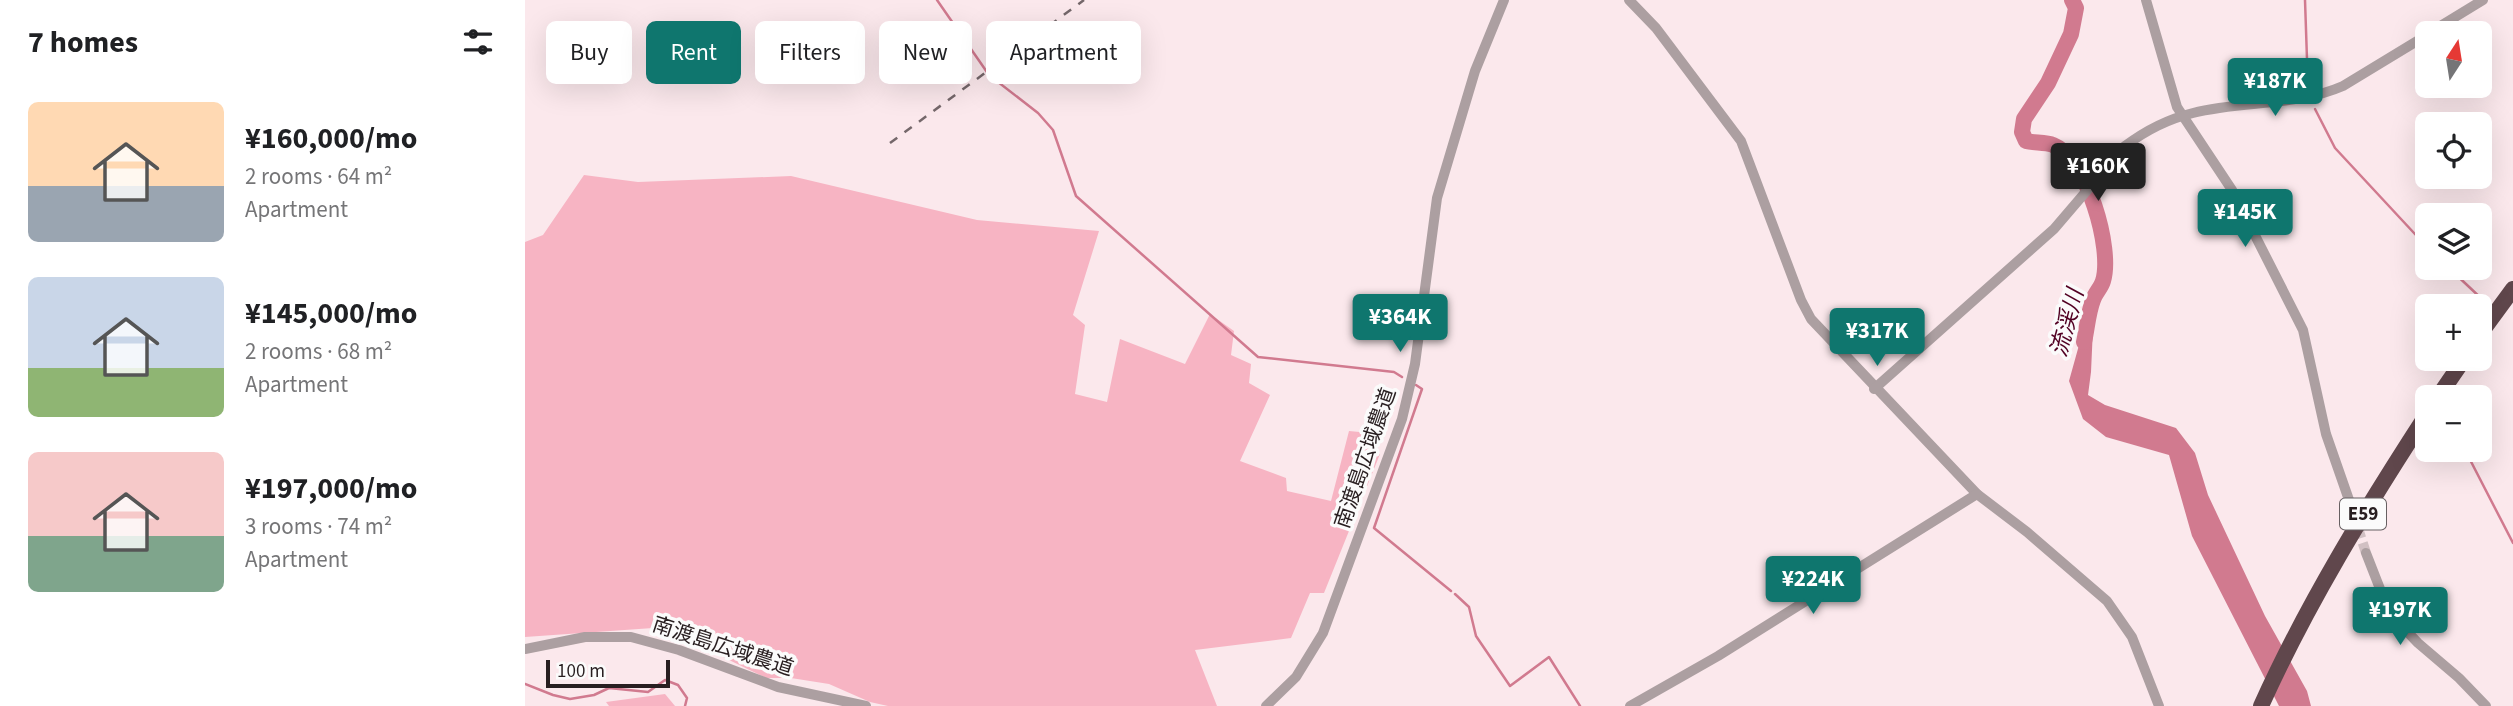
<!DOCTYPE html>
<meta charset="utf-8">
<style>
body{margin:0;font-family:"Source Sans 3","Noto Sans JP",sans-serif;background:#f6f6f6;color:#202124;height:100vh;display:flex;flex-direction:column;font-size:26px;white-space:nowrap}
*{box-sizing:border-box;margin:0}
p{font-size:23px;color:#757577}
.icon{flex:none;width:38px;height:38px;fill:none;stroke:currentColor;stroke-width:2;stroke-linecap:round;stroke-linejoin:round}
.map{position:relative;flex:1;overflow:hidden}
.drawer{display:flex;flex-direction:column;background:#fff;width:525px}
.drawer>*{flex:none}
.hud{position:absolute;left:21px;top:21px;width:665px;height:63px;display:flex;gap:14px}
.needle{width:46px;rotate:12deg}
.controls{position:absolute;left:1890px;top:21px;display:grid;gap:14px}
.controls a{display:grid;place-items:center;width:77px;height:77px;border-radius:10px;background:#fff;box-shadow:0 7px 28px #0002;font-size:35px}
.scale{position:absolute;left:21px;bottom:18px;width:124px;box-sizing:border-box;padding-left:7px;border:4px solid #281e20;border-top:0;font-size:19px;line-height:24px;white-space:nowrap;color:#281e20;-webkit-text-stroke:5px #fbfbfb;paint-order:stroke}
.price{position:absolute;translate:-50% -60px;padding:0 16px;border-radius:7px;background:#0f766e;color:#fff;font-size:23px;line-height:46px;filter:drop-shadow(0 2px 4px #0008)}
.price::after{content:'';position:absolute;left:50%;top:42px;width:21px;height:16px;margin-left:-10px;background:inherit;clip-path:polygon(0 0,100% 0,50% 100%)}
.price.selected{background:#222;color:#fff}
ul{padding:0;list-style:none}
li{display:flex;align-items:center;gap:21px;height:175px;padding:0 28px}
li span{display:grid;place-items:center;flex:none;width:196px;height:140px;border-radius:10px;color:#555}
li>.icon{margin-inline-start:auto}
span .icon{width:84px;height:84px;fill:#fffc;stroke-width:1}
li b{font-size:30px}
h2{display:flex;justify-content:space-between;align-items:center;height:84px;padding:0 28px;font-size:30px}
.tag{padding:0 24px;border-radius:10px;background:#fff;box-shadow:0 7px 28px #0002;font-size:24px;line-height:63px}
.tag.selected{background:#0f766e;color:#fff}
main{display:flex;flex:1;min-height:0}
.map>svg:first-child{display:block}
.green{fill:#f7b4c3}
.water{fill:#d17a8f}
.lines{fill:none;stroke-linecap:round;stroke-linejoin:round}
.stream{stroke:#d17a8f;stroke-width:2.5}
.river{stroke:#d17a8f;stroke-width:16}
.minor-tunnel{stroke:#d1c0c3;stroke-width:10;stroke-dasharray:10 5;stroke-linecap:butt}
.minor{stroke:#ac9fa1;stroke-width:10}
.highway{stroke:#60474c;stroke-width:16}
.rail{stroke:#74676a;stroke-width:2.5;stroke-dasharray:9 9;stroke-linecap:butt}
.labels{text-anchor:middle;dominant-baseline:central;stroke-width:7;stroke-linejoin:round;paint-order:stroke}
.shield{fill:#fbfbfb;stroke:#676062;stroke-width:2}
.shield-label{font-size:19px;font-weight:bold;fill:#281e20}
.street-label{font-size:21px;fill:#281e20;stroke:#fbfbfb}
.water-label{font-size:23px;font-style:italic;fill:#520123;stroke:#fbfbfb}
</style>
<main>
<section class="drawer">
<h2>7 homes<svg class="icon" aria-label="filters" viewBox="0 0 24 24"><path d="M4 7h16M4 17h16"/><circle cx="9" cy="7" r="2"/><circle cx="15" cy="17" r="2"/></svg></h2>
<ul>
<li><span style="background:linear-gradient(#ffd9b3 60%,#9aa5b1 0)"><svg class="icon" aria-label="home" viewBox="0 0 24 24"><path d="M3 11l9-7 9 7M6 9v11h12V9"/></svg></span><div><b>¥160,000/mo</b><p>2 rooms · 64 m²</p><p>Apartment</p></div></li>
<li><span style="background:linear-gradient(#c9d6e8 65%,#8fb573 0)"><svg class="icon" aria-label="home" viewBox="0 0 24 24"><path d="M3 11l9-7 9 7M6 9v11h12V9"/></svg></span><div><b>¥145,000/mo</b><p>2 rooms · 68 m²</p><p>Apartment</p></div></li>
<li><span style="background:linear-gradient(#f6c9c9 60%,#7fa58c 0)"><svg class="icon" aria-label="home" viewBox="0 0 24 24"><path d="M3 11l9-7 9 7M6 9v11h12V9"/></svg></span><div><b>¥197,000/mo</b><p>3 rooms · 74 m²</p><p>Apartment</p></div></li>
</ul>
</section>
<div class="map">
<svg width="1988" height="706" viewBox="0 0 1988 706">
<rect width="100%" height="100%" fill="#fbe8ec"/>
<g class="green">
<path d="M59,175L113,182L266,176L452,220L574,231L548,315L560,325L550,394L582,402L595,339L660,364L685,314L709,331L706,355L726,364L724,383L745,395L715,461L761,478L762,491L806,501L824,431L845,433L842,450L855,454L799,593H785L766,638L670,650L692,706H363L345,702L304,684L266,678H241L165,641L128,628L0,637V242L18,235Z"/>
<path d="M140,694L150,706H84L81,702Z"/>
</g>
<path class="water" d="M1561,320L1568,328L1566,372L1563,395L1580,405L1651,428L1670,453L1683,495L1740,616L1782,691L1786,706H1754L1667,536L1644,455L1581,437L1558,419L1544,381Z"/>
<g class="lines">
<g class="stream">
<path d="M412,0L464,75L513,113L528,130L551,196L733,357L869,372L877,377"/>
<path d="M1780,0L1783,89"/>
<path d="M1790,109L1810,148L1902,247"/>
<path d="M1924,268L1959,301"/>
<path d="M891,385L897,389L849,528L926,591"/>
<path d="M1940,450L1988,543"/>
<path d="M930,594L944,607L951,636L985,686L1024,657L1055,706"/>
<path d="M0,684L28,695L45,699L69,695L84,688L123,692L140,680L153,685L162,698L160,706"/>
</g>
<path class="river" d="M1547,0L1551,8L1546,34L1523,83L1499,119L1497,132L1501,141C1509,143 1521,142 1528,145C1562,158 1588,249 1578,281C1576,288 1570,293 1568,300C1563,313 1562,329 1559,342"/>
<path class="minor-tunnel" d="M1824,500L1841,553"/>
<g class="minor">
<path d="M1104,0L1131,28L1216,141L1276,300L1286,319L1452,494L1502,532L1582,601L1607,637L1634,706"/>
<path d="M1621,0L1652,107L1707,190L1778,330L1801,434L1824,500"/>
<path d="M1904,33L1958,0"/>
<path d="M1349,389L1529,229L1600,146C1620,131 1643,119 1668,113C1718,100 1770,107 1818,86L1902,35"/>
<path d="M1841,553L1859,599L1872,621L1893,643L1934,678L1961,706"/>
<path d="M0,649L60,637H106L154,650L253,687L341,706"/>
<path d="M741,706L771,677L798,633L877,419L890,364L912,198L950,71L979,0"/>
<path d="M1105,706L1193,656L1452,494"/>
</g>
<g class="highway">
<path d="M1955,334L1988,289"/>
<path d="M1913,397L1939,359"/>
<path d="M1736,706C1782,604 1841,508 1902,414"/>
</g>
<path class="rail" d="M365,143L559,0"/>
</g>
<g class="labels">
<rect class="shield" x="1815" y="498.5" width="46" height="31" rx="5"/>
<g class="shield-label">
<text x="1838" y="514">E59</text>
</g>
<g class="street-label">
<text transform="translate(840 458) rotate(-71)">南渡島広域農道</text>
<text transform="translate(198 646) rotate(18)">南渡島広域農道</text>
</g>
<g class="water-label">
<text transform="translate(1542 323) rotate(-75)">流渓川</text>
</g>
</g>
</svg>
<div class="controls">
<a><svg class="needle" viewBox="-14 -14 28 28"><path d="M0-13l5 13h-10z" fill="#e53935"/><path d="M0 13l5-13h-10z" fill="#757577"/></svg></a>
<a><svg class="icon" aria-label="locate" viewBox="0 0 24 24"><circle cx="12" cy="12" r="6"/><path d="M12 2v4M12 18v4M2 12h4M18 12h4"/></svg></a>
<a><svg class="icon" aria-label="layers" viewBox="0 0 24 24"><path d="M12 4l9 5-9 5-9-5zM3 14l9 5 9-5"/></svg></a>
<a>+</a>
<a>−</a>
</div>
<div class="scale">100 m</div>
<b class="price" style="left:1750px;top:118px">¥187K</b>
<b class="price selected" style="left:1573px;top:203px">¥160K</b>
<b class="price" style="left:1720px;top:249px">¥145K</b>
<b class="price" style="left:875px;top:354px">¥364K</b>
<b class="price" style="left:1352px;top:368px">¥317K</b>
<b class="price" style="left:1288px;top:616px">¥224K</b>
<b class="price" style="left:1875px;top:647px">¥197K</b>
<div class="hud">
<a class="tag">Buy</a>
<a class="tag selected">Rent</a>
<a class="tag">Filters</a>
<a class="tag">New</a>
<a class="tag">Apartment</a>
</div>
</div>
</main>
